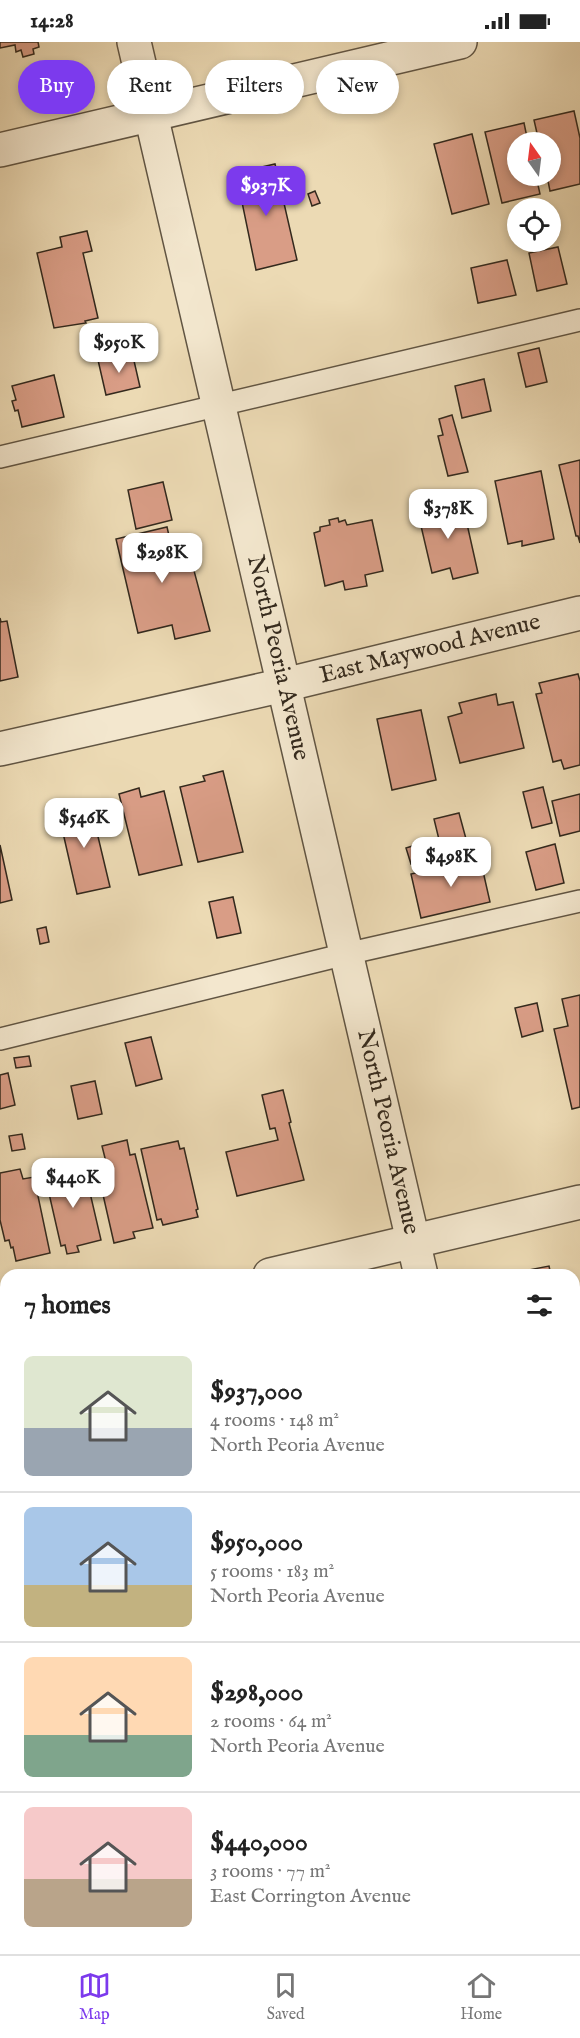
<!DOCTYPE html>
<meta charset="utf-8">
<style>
body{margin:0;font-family:"IM FELL English",serif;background:#f6f6f6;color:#222;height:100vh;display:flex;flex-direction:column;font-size:22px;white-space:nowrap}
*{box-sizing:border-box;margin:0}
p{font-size:20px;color:#767676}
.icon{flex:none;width:33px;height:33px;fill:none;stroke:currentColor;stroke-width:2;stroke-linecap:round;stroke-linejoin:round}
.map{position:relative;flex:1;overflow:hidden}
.panel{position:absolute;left:0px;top:1227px;width:580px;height:686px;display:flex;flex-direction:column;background:#fff;border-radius:18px 18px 0 0;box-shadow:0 3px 9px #0003}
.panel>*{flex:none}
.banner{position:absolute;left:18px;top:18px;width:544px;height:54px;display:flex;gap:12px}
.needle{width:39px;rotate:346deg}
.fabs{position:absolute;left:507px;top:90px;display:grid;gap:12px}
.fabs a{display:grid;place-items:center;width:54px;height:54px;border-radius:50%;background:#fff;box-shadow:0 3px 9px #0003;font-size:30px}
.price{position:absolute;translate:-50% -51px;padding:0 14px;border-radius:12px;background:#fff;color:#222;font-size:20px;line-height:39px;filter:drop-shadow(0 2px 3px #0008)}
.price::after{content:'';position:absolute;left:50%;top:36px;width:18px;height:14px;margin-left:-9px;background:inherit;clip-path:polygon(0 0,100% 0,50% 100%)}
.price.on{background:#7c3aed;color:#fff}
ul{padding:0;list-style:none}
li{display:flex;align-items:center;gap:18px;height:150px;padding:0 24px}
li+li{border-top:2px solid #e0e0e0}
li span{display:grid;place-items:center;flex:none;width:168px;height:120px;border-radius:9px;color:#555}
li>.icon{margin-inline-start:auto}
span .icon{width:72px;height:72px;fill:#fffc;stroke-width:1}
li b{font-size:26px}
h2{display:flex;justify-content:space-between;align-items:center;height:72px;padding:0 24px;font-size:26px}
.pill{padding:0 21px;border-radius:27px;background:#fff;box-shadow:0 3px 9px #0003;font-size:21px;line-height:54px}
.pill.on{background:#7c3aed;color:#fff}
.status{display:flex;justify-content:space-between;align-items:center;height:42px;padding:0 30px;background:#fff;direction:ltr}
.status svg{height:16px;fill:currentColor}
.tab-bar{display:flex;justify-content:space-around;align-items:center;height:84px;border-top:2px solid #e0e0e0;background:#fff;font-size:16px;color:#767676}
.tab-bar a{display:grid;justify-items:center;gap:3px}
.tab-bar .on{color:#7c3aed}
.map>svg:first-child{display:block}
.building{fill:#d99d86;stroke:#33291d;stroke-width:1.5}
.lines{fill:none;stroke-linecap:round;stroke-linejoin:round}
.service-casing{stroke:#615543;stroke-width:24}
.minor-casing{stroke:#615543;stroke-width:36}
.service{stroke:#f3e7ce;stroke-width:21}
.minor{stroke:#f3e7ce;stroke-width:33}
.labels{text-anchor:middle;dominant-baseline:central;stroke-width:6;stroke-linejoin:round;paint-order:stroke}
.street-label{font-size:24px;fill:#33291d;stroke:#f3e7ce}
</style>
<div class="status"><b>14:28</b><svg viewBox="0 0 49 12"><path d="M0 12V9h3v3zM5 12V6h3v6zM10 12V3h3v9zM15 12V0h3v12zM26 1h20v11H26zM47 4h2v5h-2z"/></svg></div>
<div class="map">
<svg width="580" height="1912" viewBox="0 0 580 1912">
<rect width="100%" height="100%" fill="#ecdab4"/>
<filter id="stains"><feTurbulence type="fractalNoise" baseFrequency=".00333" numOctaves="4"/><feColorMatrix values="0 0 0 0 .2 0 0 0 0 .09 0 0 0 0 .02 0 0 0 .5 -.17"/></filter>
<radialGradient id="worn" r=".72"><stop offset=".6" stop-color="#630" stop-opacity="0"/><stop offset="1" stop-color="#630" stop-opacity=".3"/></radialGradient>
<g class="building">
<path d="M0,0H38L39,5L33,7L34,12L23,15L21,8L16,10L15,3L0,6Z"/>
<path d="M574,69L580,96V142L550,149L547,134H550V100H539L534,78Z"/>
<path d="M524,81L528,100H518V134H536L540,152L502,161L485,90Z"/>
<path d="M472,92L489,162L452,172L434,102Z"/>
<path d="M275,122L297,218L256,228L236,131Z"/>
<path d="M315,149L320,161L312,164L308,152Z"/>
<path d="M87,189L92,209L83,211L98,276L85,279L86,281L54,286L37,211L62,205L60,195Z"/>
<path d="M558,205L567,242L537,249L529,211Z"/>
<path d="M507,218L516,253L478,261L471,226Z"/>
<path d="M539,306L547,340L526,345L518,311Z"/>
<path d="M132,310L140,345L106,353L98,318Z"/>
<path d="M54,333L64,375L22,385L18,368L15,369L12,359L16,358L12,344Z"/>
<path d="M484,337L491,369L462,376L455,344Z"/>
<path d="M452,373L468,430L448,434L438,394L443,393L439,377Z"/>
<path d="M580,418V501L578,494H576L559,423Z"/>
<path d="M541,429L554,497L522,504V499L508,502L495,439Z"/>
<path d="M163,440L172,478L136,487L128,448Z"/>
<path d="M458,458L461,474L465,473L478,531L453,537L450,526L432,531L421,484L424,483L420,467Z"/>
<path d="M338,476L339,480L345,478L347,483L372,478L383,529L365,533L367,544L345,548L343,539L325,544L314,491L320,489V485L330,483L329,478Z"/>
<path d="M167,485L170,498L180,495L187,522L192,521L210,589L175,597L172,583L138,591L116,497Z"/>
<path d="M0,576L1,580L7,579L18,635L0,639Z"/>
<path d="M578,632L580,639V723L564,727L561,718L553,720L536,652L542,651L539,641Z"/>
<path d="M496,652L498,663L513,660L524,706L460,721L448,675L462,671L459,661Z"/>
<path d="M421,668L436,738L392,748L377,677Z"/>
<path d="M223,729L243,810L198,820L180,745L205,739L203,734Z"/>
<path d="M543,745L552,781L532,786L523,750Z"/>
<path d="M139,746L141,755L164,749L182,823L139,833L119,752Z"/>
<path d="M580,752V789L560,794L552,759Z"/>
<path d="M90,761L110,845L77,852L58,769Z"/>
<path d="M459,771L469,808L443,814L434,777Z"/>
<path d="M422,801L427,817L411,822L406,806Z"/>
<path d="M555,802L564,841L536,848L526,810Z"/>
<path d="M0,803L12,858L0,861Z"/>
<path d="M480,816L490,860L421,876L411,832Z"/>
<path d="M233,855L241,891L217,896L209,860Z"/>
<path d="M46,885L49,900L40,902L37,887Z"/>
<path d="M580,953V1065L572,1067L554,987L568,984L562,957Z"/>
<path d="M537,961L543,989L522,995L515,966Z"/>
<path d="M151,995L162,1037L136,1044L125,1001Z"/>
<path d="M29,1014L31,1024L16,1026L14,1016Z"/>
<path d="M8,1031L15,1063L0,1067V1033Z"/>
<path d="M95,1039L102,1072L78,1077L71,1044Z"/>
<path d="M283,1048L291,1080L289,1081L304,1138L237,1154L226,1110L278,1098L275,1086L270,1087L262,1053Z"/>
<path d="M22,1092L25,1107L12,1109L9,1094Z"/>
<path d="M127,1098L130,1113L135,1112L153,1186L133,1190L135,1196L114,1201L96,1122L106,1120L102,1104Z"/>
<path d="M178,1099L180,1107L184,1106L198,1167L196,1168L198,1175L163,1183L161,1177L157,1178L141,1107Z"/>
<path d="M84,1125L101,1198L77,1204L79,1210L67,1212L65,1203L61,1204L45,1134Z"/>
<path d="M20,1127L23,1137L34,1135L50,1211L16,1219L13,1205L11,1206L9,1198L5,1199L0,1178V1131Z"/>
<path d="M549,1224L551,1233H518V1230Z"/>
<path d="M574,1241L580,1267V1278L575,1279L579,1299L574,1300Z"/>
<path d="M580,1353V1414H578L580,1421L574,1422V1354Z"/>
<path d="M6,1380V1497L0,1498V1382Z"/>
<path d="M580,1468V1511L574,1512V1469Z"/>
<path d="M73,1906H152L153,1910L143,1912H70L69,1908Z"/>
<path d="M429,1906H494L496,1912H431Z"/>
</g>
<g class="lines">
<g class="service-casing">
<g id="service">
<path d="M0,415L580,278"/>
<path d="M0,997L346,912L580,859"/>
<path d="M574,1447L580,1446"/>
<path d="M0,1583L6,1581"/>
</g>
</g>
<g class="minor-casing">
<g id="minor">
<path d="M134,0L421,1233"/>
<path d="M0,108L460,0"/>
<path d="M0,707L284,643L580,571"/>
<path d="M270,1233L580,1160"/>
<path d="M0,1296L6,1295"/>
<path d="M574,1898L578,1912"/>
</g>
</g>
<use href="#service" class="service"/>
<use href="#minor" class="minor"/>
</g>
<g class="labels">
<g class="street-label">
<text transform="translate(430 607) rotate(-14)">East Maywood Avenue</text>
<text transform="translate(278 616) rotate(77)">North Peoria Avenue</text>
<text transform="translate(388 1090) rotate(77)">North Peoria Avenue</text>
</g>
</g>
<rect width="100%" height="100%" filter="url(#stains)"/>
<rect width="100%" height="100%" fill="url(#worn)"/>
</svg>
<div class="fabs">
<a><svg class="needle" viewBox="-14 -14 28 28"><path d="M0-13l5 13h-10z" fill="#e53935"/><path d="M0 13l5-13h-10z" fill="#767676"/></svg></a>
<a><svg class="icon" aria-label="locate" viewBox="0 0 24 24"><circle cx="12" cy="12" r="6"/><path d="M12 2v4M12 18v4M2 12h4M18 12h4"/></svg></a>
</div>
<b class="price on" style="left:266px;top:175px">$937K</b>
<b class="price" style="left:119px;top:332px">$950K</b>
<b class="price" style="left:448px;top:498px">$378K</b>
<b class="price" style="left:162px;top:542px">$298K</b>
<b class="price" style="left:84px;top:807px">$546K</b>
<b class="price" style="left:451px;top:846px">$498K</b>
<b class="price" style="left:73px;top:1167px">$440K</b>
<div class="banner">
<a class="pill on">Buy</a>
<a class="pill">Rent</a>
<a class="pill">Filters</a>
<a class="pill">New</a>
</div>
<section class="panel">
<h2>7 homes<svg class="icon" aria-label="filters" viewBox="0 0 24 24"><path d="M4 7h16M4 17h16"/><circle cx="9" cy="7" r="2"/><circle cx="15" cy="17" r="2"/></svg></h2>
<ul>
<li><span style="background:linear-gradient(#dfe7d0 60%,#9aa5b1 0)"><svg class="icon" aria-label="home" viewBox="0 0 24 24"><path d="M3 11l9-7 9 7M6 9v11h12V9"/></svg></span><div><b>$937,000</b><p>4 rooms · 148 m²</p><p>North Peoria Avenue</p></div></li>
<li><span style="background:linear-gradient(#a9c7e8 65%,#c2b280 0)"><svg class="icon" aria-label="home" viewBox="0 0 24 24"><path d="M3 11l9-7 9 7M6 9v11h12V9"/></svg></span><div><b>$950,000</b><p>5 rooms · 183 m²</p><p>North Peoria Avenue</p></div></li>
<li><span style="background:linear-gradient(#ffd9b3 65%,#7fa58c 0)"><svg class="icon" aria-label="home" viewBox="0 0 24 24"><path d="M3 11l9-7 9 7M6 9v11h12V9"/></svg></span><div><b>$298,000</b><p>2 rooms · 64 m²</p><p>North Peoria Avenue</p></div></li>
<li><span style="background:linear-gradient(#f6c9c9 60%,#b9a48a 0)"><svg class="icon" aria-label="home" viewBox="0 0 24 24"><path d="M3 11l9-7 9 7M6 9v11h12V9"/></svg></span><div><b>$440,000</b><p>3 rooms · 77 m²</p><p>East Corrington Avenue</p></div></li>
</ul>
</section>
</div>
<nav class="tab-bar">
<a class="on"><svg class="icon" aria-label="map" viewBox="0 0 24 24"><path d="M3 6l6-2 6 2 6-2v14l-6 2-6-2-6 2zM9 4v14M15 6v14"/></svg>Map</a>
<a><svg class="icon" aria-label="saved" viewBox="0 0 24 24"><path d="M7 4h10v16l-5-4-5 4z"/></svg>Saved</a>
<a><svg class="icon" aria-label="home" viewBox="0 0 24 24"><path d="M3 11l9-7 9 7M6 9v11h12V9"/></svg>Home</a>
</nav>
